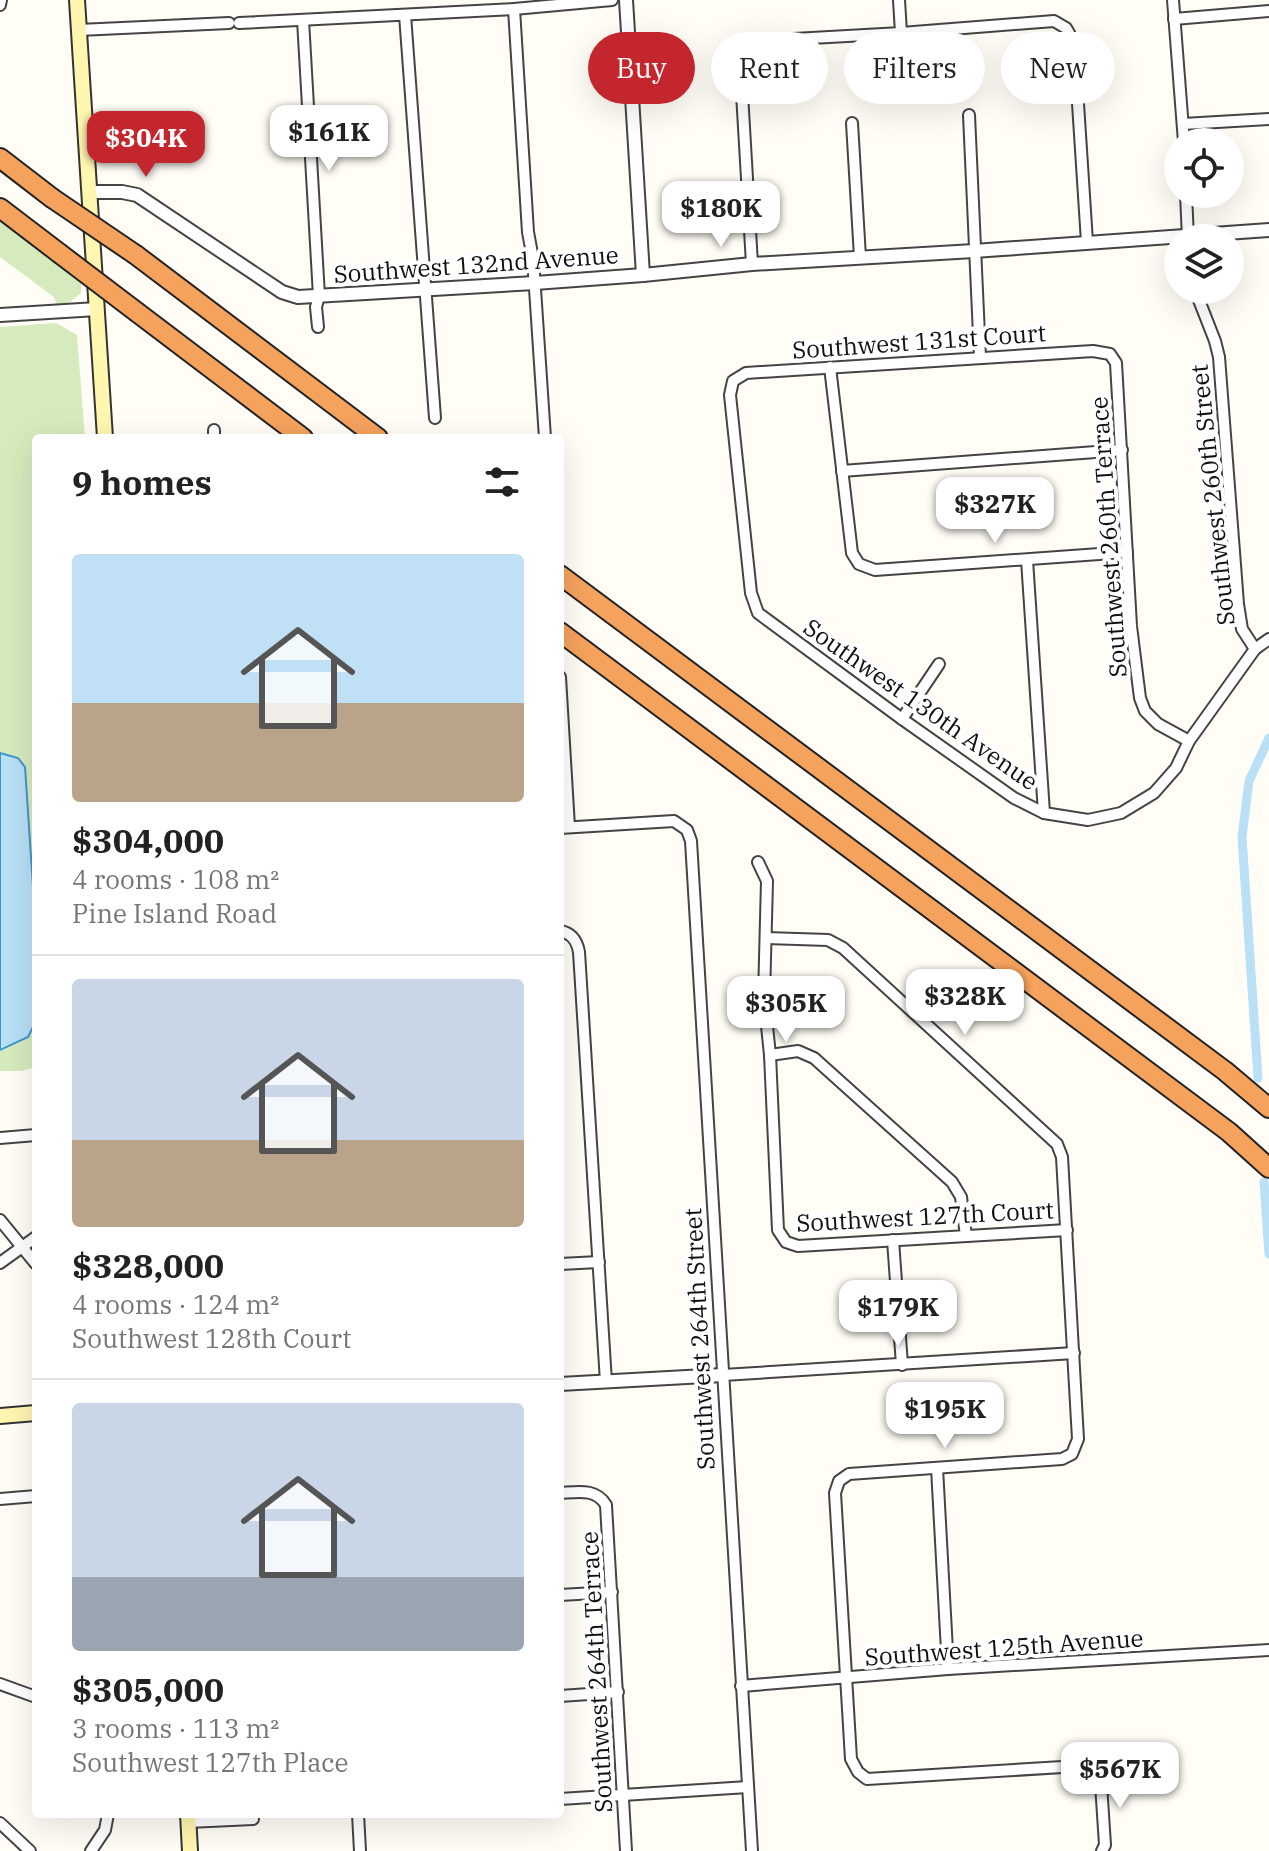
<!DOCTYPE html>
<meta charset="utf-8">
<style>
body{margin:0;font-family:"IBM Plex Serif",serif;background:#f6f6f6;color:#222;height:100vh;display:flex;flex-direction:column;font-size:30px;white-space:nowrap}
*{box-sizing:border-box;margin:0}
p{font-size:26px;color:#767676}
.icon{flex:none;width:44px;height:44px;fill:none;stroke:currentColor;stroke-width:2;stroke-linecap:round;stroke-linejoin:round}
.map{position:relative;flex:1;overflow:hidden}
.panel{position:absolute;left:32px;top:434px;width:532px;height:1384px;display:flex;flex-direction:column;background:#fff;border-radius:8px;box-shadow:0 8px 32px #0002}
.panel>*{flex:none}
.top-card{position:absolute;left:588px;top:32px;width:560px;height:72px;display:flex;gap:16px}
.controls{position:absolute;left:1164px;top:128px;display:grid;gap:16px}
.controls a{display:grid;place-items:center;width:80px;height:80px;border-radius:50%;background:#fff;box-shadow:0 8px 32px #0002;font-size:40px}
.price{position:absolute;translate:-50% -68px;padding:0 18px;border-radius:16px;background:#fff;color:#222;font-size:26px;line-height:52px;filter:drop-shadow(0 2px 4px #0008)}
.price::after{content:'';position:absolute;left:50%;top:48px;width:24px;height:18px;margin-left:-12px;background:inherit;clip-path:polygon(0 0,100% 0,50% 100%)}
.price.active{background:#c4262e;color:#fff}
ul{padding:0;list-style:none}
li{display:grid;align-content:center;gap:16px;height:424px;padding:0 40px}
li+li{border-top:2px solid #e0e0e0}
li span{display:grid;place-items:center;height:248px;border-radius:8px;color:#555}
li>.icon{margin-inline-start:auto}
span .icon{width:144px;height:144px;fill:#fffc;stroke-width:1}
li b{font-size:34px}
h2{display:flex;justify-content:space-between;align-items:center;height:96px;padding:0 40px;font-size:34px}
.pill{padding:0 28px;border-radius:36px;background:#fff;box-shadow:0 8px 32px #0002;font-size:28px;line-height:72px}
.pill.active{background:#c4262e;color:#fff}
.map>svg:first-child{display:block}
.green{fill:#d5ebbd}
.water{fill:#b9e0f7;stroke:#3f96cf;stroke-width:2}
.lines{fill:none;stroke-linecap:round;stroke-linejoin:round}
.canal{stroke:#b9e0f7;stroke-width:9}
.minor-casing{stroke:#444;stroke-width:14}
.tertiary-casing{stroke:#444;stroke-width:16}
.secondary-casing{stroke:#333;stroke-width:18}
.motorway-casing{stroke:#222;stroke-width:22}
.minor{stroke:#fff;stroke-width:10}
.tertiary{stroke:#fff;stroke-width:12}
.secondary{stroke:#fff6b0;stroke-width:14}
.motorway{stroke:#f5a25d;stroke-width:18}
.motorway-bridge-casing{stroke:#222;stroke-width:22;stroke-linecap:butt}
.motorway-bridge{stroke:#f5a25d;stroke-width:18}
.labels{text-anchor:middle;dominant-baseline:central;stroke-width:8;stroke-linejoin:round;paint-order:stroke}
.street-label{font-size:24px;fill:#111;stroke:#fff}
</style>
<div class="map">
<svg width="1269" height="1851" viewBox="0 0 1269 1851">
<rect width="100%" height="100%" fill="#fffdf5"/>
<g class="green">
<path d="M0,221L81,282V293L70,302L57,305L54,297L0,257Z"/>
<path d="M56,323L77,335L85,438H36V1067L21,1071H0V327Z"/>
</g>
<path class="water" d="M0,753L18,758L25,767L36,932V1021L28,1037L0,1050Z"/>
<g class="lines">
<g class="canal">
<path d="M1258,1078L1242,837L1249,781L1269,738"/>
<path d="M1264,1182L1269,1254"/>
</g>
<g class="minor-casing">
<g id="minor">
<path d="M899,0L901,33"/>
<path d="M1173,0L1184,142"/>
<path d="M0,5L1,0"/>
<path d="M514,9L528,232L533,259L545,438"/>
<path d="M405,15L435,418"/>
<path d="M1174,19L1269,11"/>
<path d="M303,20L319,296L316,307L318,327"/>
<path d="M239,23L514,9L612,0"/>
<path d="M79,30L229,23"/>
<path d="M969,115L980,357"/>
<path d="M852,123L860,257"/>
<path d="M1183,124L1269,119"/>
<path d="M1186,194L1188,238"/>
<path d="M752,264L740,59L743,47L756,41L901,33L1054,21L1066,28L1074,42L1087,242"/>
<path d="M1195,290L1215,341L1219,357L1238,604L1242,629L1255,649"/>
<path d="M830,367L852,553L859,564L875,570L1127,552"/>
<path d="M214,430V438"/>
<path d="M842,471L1122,450"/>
<path d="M1027,560L1044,813"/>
<path d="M560,677L569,827"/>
<path d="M902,719L939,664"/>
<path d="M1189,741L1158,724L1145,711L1140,698L1131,626L1116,363L1110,354L1093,351L746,373L733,381L730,395L751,593L758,613L902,719L1014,798L1044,813L1088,820L1121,813L1154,793L1176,768L1189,741L1255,649L1269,639"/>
<path d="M560,828L674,821L687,830L691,841L752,1851"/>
<path d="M758,862L767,881L764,997L770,1055L778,1230L786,1242L798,1246L1067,1230"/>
<path d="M560,931C572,933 577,941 579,952L606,1382"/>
<path d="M766,938L828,940L843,948L1057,1144L1062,1157L1078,1439L1072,1454L1062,1459L849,1474L839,1481L835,1493L851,1759L858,1772L867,1779L1079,1766L1093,1773L1101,1784L1105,1845L1102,1851"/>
<path d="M770,1055L798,1051L814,1058L952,1182L961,1197L966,1236"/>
<path d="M0,1138L36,1135"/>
<path d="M0,1220L36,1264"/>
<path d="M893,1240L902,1365"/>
<path d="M0,1263L36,1237"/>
<path d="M560,1264L599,1262"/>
<path d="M723,1375L1074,1353"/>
<path d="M937,1468L948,1669"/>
<path d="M560,1493C578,1492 596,1488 606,1505L626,1851"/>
<path d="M0,1499L36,1496"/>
<path d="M560,1595L612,1592"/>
<path d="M0,1684L36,1697"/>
<path d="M741,1686L948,1669L1269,1650"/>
<path d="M560,1696L618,1692"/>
<path d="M560,1799L748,1787"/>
<path d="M358,1814L360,1851"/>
<path d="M188,1822L253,1819"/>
<path d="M0,1823L30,1851"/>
<path d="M91,1851L105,1830L108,1814"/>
</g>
</g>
<g class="tertiary-casing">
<g id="tertiary">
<path d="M626,0L643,275"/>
<path d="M90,192H122L137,195L282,292L298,297L535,283L643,275L752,264L974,251L1269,230"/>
<path d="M0,315L97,309"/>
<path d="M560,1384L723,1375"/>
</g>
</g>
<g class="secondary-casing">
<g id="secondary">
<path d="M77,0L105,438"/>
<path d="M0,1416L36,1413"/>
<path d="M188,1814L190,1851"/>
</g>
</g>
<g class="motorway-casing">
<g id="motorway">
<path d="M0,158L52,198"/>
<path d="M0,208L59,253"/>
<path d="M136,255L378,438"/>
<path d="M138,313L303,438"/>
<path d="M560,575L1225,1071L1269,1108"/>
<path d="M560,632L1229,1132L1269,1168"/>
</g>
</g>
<use href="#minor" class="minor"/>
<use href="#tertiary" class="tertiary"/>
<use href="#secondary" class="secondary"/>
<use href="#motorway" class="motorway"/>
<g class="motorway-bridge-casing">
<g id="motorway-bridge">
<path d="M52,198L136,255"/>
<path d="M59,253L138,313"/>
</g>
</g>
<use href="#motorway-bridge" class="motorway-bridge"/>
</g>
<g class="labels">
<g class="street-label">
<text transform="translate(476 264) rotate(-4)">Southwest 132nd Avenue</text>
<text transform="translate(919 341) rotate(-4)">Southwest 131st Court</text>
<text transform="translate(1212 495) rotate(-96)">Southwest 260th Street</text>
<text transform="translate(1108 537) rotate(-94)">Southwest 260th Terrace</text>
<text transform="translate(921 704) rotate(35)">Southwest 130th Avenue</text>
<text transform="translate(925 1216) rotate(-3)">Southwest 127th Court</text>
<text transform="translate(699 1339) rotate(-93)">Southwest 264th Street</text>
<text transform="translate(1004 1647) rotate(-4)">Southwest 125th Avenue</text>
<text transform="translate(596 1672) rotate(-93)">Southwest 264th Terrace</text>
</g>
</g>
</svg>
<div class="controls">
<a><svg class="icon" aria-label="locate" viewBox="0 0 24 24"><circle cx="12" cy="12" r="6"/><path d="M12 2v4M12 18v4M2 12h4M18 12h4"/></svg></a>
<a><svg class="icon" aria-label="layers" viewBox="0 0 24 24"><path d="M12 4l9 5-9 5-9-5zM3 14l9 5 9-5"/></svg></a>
</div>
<b class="price" style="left:329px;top:173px">$161K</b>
<b class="price active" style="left:146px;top:179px">$304K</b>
<b class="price" style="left:721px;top:249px">$180K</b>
<b class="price" style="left:995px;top:545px">$327K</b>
<b class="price" style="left:965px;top:1037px">$328K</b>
<b class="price" style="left:786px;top:1044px">$305K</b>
<b class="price" style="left:898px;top:1348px">$179K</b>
<b class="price" style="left:945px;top:1450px">$195K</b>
<b class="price" style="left:1120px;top:1810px">$567K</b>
<div class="top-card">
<a class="pill active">Buy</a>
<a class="pill">Rent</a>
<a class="pill">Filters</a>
<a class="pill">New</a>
</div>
<section class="panel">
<h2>9 homes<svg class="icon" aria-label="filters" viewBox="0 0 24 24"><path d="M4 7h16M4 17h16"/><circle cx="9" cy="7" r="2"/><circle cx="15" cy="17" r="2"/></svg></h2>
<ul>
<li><span style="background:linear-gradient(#bfe0f5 60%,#b9a48a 0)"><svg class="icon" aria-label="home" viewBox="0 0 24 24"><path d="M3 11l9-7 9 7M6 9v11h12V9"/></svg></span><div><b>$304,000</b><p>4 rooms · 108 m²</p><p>Pine Island Road</p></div></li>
<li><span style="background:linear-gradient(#c9d6e8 65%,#b9a48a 0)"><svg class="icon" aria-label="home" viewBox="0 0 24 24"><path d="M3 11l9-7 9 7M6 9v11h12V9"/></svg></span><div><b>$328,000</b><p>4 rooms · 124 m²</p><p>Southwest 128th Court</p></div></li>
<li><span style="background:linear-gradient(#c9d6e8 70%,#9aa5b1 0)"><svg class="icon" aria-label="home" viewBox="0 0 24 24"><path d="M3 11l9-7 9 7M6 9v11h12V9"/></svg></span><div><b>$305,000</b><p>3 rooms · 113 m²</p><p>Southwest 127th Place</p></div></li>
</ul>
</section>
</div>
